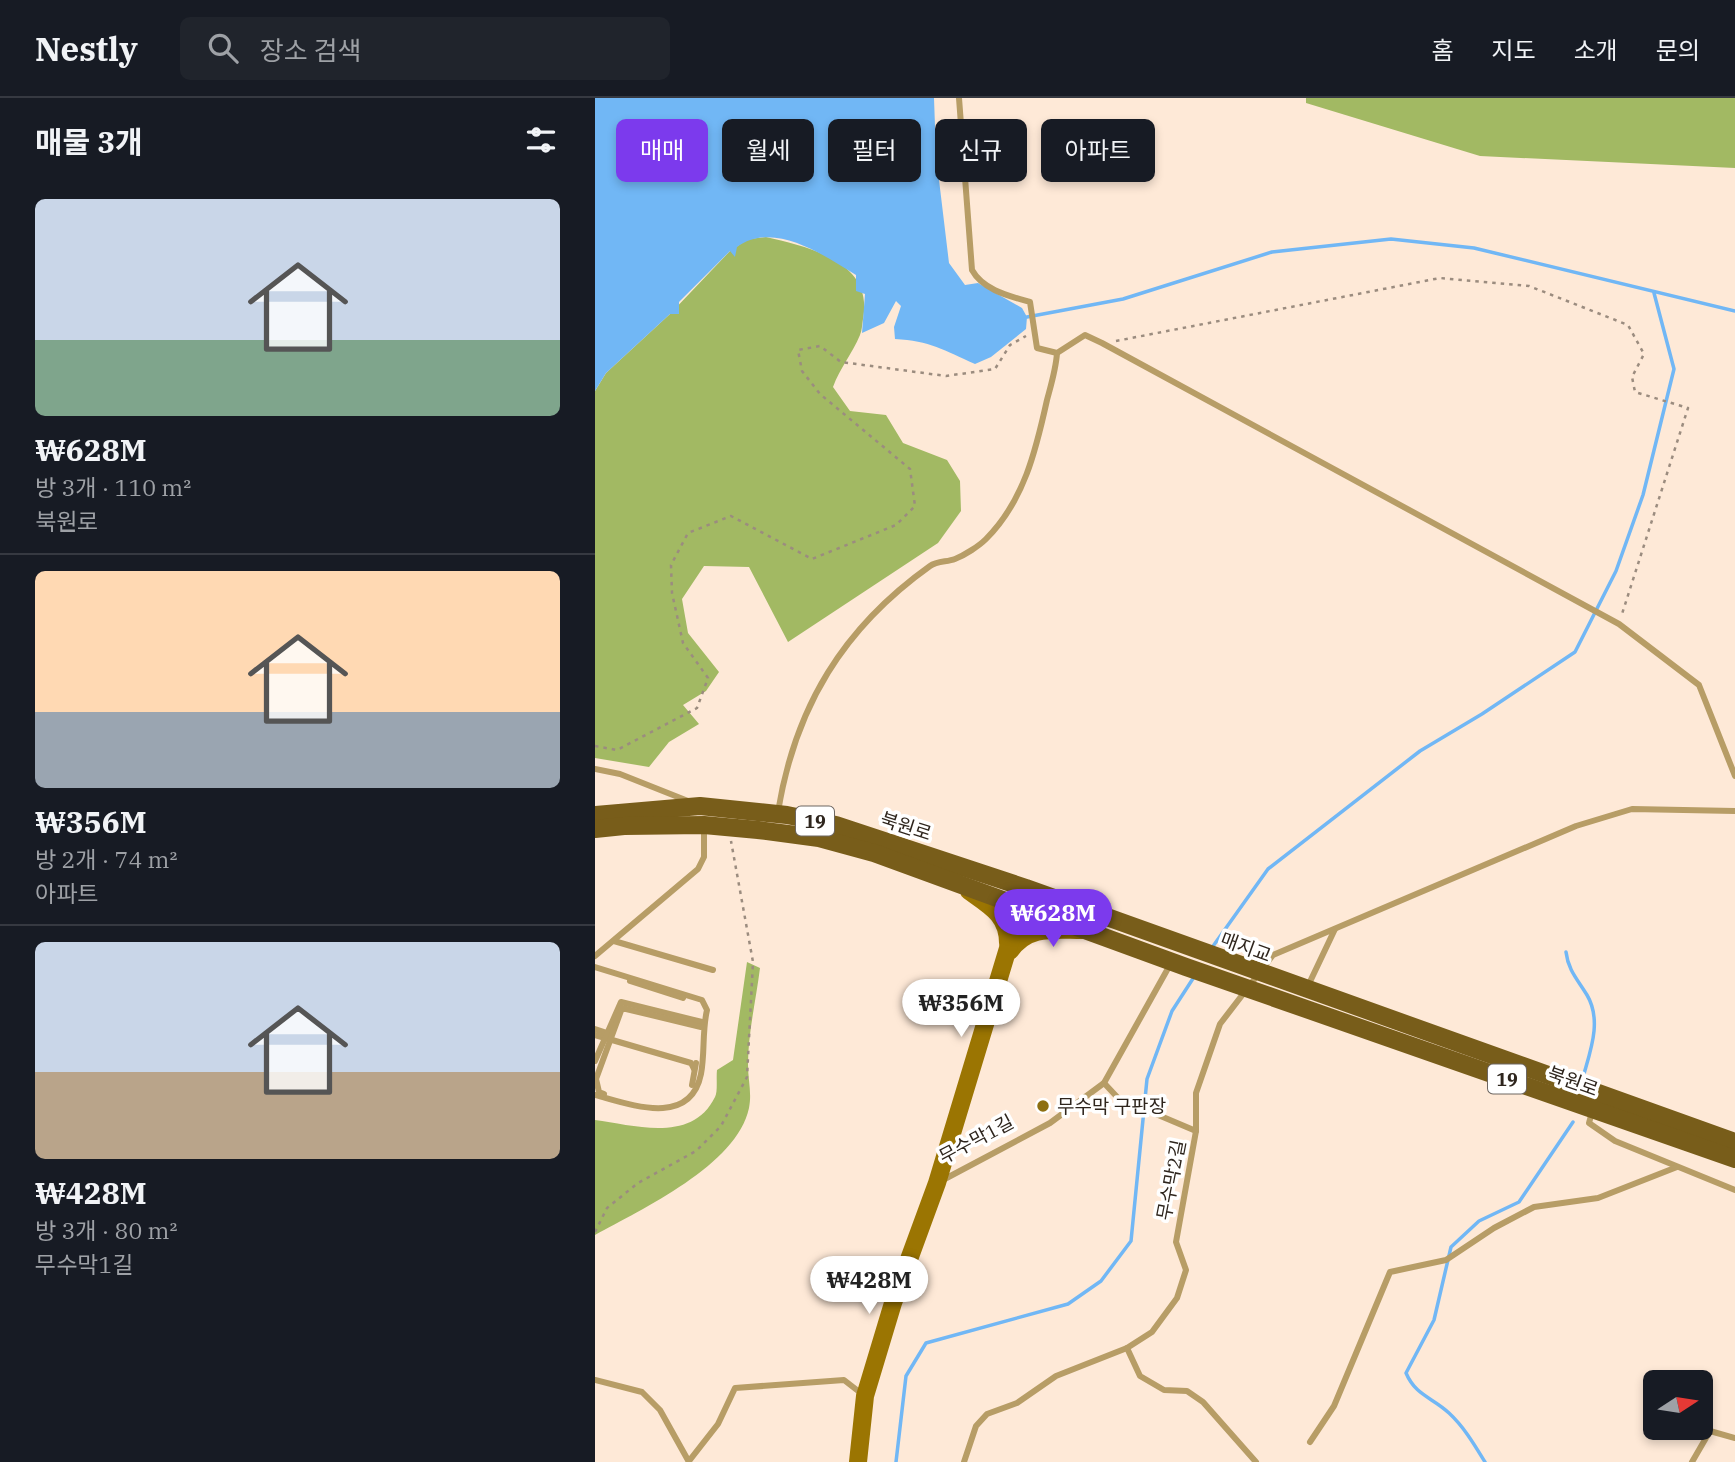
<!DOCTYPE html>
<html lang="ko">
<meta charset="utf-8">
<style>
body{margin:0;font-family:"IBM Plex Serif","Noto Sans KR",serif;background:#20242c;color:#f1f3f6;height:100vh;display:flex;flex-direction:column;font-size:26px;white-space:nowrap}
*{box-sizing:border-box;margin:0}
p{font-size:23px;color:#9ea1a6}
.icon{flex:none;width:38px;height:38px;fill:none;stroke:currentColor;stroke-width:2;stroke-linecap:round;stroke-linejoin:round}
.map{position:relative;flex:1;overflow:hidden}
.details{display:flex;flex-direction:column;background:#171b24;width:595px}
.details>*{flex:none}
.banner{position:absolute;left:21px;top:21px;width:665px;height:63px;display:flex;gap:14px}
.needle{width:46px;rotate:78deg}
.tools{position:absolute;left:1048px;top:1272px;display:grid;gap:14px}
.tools a{display:grid;place-items:center;width:70px;height:70px;border-radius:10px;background:#171b24;box-shadow:0 4px 10px #0003;font-size:35px}
.price{position:absolute;translate:-50% -60px;padding:0 16px;border-radius:24px;background:#fff;color:#222;font-size:23px;line-height:46px;filter:drop-shadow(0 2px 4px #0008)}
.price::after{content:'';position:absolute;left:50%;top:42px;width:21px;height:16px;margin-left:-10px;background:inherit;clip-path:polygon(0 0,100% 0,50% 100%)}
.price.active{background:#7c3aed;color:#fff}
ul{padding:0;list-style:none}
li{display:grid;align-content:center;gap:14px;height:371px;padding:0 35px}
li+li{border-top:2px solid #363941}
li span{display:grid;place-items:center;height:217px;border-radius:10px;color:#555}
li>.icon{margin-inline-start:auto}
span .icon{width:126px;height:126px;fill:#fffc;stroke-width:1}
li b{font-size:30px}
h2{display:flex;justify-content:space-between;align-items:center;height:84px;padding:0 35px;font-size:30px}
.tag{padding:0 24px;border-radius:10px;background:#171b24;box-shadow:0 4px 10px #0003;font-size:24px;line-height:63px}
.tag.active{background:#7c3aed;color:#fff}
header{display:flex;align-items:center;gap:42px;box-sizing:border-box;height:98px;padding:0 35px;background:#171b24;border-bottom:2px solid #363941}
header strong{font-size:33px}
nav{display:flex;gap:38px;margin-inline-start:auto;font-size:24px}
.search{width:490px;height:63px;background:#20242c;display:flex;align-items:center;gap:18px;box-sizing:border-box;padding:0 24px;border-radius:10px;color:#9ea1a6;font-size:26px}
main{display:flex;flex:1;min-height:0}
.map>svg:first-child{display:block}
.forest{fill:#a2b963}
.water{fill:#71b7f5}
.lines{fill:none;stroke-linecap:round;stroke-linejoin:round}
.stream{stroke:#71b7f5;stroke-width:3.5}
.path{stroke:#9b8c7f;stroke-width:2.5;stroke-dasharray:3.5 5;stroke-linecap:butt}
.lane{stroke:#b79d66;stroke-width:6}
.secondary{stroke:#9b7502;stroke-width:18}
.primary{stroke:#785d1a;stroke-width:18}
.poi-dot{fill:#8d6f11;stroke:#fff;stroke-width:2.5}
.labels{text-anchor:middle;dominant-baseline:central;stroke-width:7;stroke-linejoin:round;paint-order:stroke}
.shield{fill:#fff;stroke:#6d6661;stroke-width:2}
.shield-label{font-size:18px;font-weight:bold;fill:#2e251d}
.street-label{font-size:19px;fill:#2e251d;stroke:#fff}
.poi-label{font-size:19px;fill:#2e251d;stroke:#fff;text-anchor:start}
</style>
<header>
<strong>Nestly</strong>
<div class="search"><svg class="icon" aria-label="search" viewBox="0 0 24 24"><circle cx="10" cy="10" r="6"/><path d="M15 15l6 6"/></svg>장소 검색</div>
<nav><a>홈</a><a>지도</a><a>소개</a><a>문의</a></nav>
</header>
<main>
<section class="details">
<h2>매물 3개<svg class="icon" aria-label="filters" viewBox="0 0 24 24"><path d="M4 7h16M4 17h16"/><circle cx="9" cy="7" r="2"/><circle cx="15" cy="17" r="2"/></svg></h2>
<ul>
<li><span style="background:linear-gradient(#c9d6e8 65%,#7fa58c 0)"><svg class="icon" aria-label="home" viewBox="0 0 24 24"><path d="M3 11l9-7 9 7M6 9v11h12V9"/></svg></span><div><b>₩628M</b><p>방 3개 · 110 m²</p><p>북원로</p></div></li>
<li><span style="background:linear-gradient(#ffd9b3 65%,#9aa5b1 0)"><svg class="icon" aria-label="home" viewBox="0 0 24 24"><path d="M3 11l9-7 9 7M6 9v11h12V9"/></svg></span><div><b>₩356M</b><p>방 2개 · 74 m²</p><p>아파트</p></div></li>
<li><span style="background:linear-gradient(#c9d6e8 60%,#b9a48a 0)"><svg class="icon" aria-label="home" viewBox="0 0 24 24"><path d="M3 11l9-7 9 7M6 9v11h12V9"/></svg></span><div><b>₩428M</b><p>방 3개 · 80 m²</p><p>무수막1길</p></div></li>
</ul>
</section>
<div class="map">
<svg width="1140" height="1364" viewBox="0 0 1140 1364">
<rect width="100%" height="100%" fill="#fee9d7"/>
<g class="forest">
<path d="M711,0H1140V70L885,58L711,5Z"/>
<path d="M171,139C215,149 279,164 268,221C267,227 267,232 265,237C257,256 245,270 238,289L255,313L291,317L308,345L352,362L365,383L366,413L343,445L193,544L154,469L109,468L87,501L93,535L124,574L111,593L88,607L104,626L74,644L54,669L0,660V293L11,275L75,216L135,153L153,141Z"/>
<path d="M152,864L165,870C161,902 153,935 153,967C153,982 157,995 154,1010C142,1067 47,1111 0,1137V1022C39,1027 97,1046 120,999C123,993 121,980 122,972L138,962Z"/>
</g>
<path class="water" d="M0,0H339L341,57L354,165L370,187L383,185L427,210L432,219L431,231L396,259L380,266C349,252 335,243 300,241L299,229L306,208L301,203L289,225L267,235L270,196L261,193V177C228,157 179,122 142,149L140,159L135,153L84,204V216H75L11,275L0,293Z"/>
<g class="lines">
<g class="stream">
<path d="M432,219L528,201L677,154L796,141L879,150L1140,213"/>
<path d="M616,851L673,771L825,653L887,616L980,554L1021,473L1048,397L1079,271L1059,195"/>
<path d="M971,854C973,872 983,882 992,897C1008,924 994,956 987,983"/>
<path d="M301,1364L311,1278L331,1245L473,1206L506,1183L536,1143L552,981L577,913L599,879"/>
<path d="M890,1364C879,1346 869,1329 854,1315C837,1299 821,1298 811,1275L839,1222L856,1149L884,1123L924,1104L978,1024"/>
</g>
<g class="path">
<path d="M521,243L845,180L934,188L1033,227L1049,256L1037,279L1040,294L1093,310L1027,516"/>
<path d="M0,648L22,652L102,610L113,580L88,545L77,495L76,467L93,435L136,418L217,461L301,427L320,408L315,371L225,296L207,273L203,252L225,248L246,264L351,278L400,271L415,247L431,238"/>
<path d="M0,1134L12,1110L43,1085L101,1053L126,1028L152,979L158,864L136,743"/>
</g>
<g class="lane">
<path d="M364,0L377,172C388,192 414,198 435,204L442,250L462,255L490,237L507,245L1024,526L1104,587L1140,678"/>
<path d="M0,671L25,676L93,703"/>
<path d="M183,714C200,609 248,530 335,468C342,463 352,464 360,461C370,457 384,448 391,441C429,403 441,352 452,302C456,287 461,271 462,255"/>
<path d="M19,843L118,872"/>
<path d="M0,858L103,771L109,759V729"/>
<path d="M0,869L107,902L112,912C107,933 110,955 106,976C95,1030 34,1006 0,997"/>
<path d="M35,883L88,900"/>
<path d="M712,890L740,831"/>
<path d="M0,931L15,936"/>
<path d="M0,937L96,965L99,971"/>
<path d="M0,963L26,904L107,924"/>
<path d="M509,985L523,1000L601,1033"/>
<path d="M97,987L101,965"/>
<path d="M9,996L4,994L1,981L27,910L106,929"/>
<path d="M997,1014L994,1025L1020,1043L1140,1092"/>
<path d="M346,1083L455,1025L509,985L576,865"/>
<path d="M532,1250L545,1278L569,1292L592,1293L608,1304L661,1364"/>
<path d="M0,1282L47,1294L65,1312L94,1364"/>
<path d="M715,1344L739,1308L795,1174L851,1162L899,1130L939,1109L1003,1100L1082,1069"/>
<path d="M94,1363L123,1326L140,1290L249,1282L267,1296"/>
<path d="M369,1364L381,1328L392,1316L422,1305L461,1278L532,1250L557,1234L582,1200L591,1172L581,1144L601,1033V995L625,926L678,857L981,728L1037,711L1140,713"/>
<path d="M1097,1364L1115,1333L1140,1340"/>
</g>
<g class="secondary">
<path d="M374,793C395,808 413,817 413,845"/>
<path d="M415,853C433,827 459,832 487,832"/>
<path d="M263,1364L270,1298L298,1205L342,1085L430,794"/>
</g>
<g class="primary">
<path d="M0,717L105,708L192,717L241,727L431,790L1140,1044"/>
<path d="M0,731L29,728L109,727L163,732L224,740L279,755L591,869L1140,1061"/>
</g>
</g>
<circle class="poi-dot" cx="448" cy="1008" r="7"/>
<g class="labels">
<g class="shield">
<rect x="201" y="708.5" width="38" height="29" rx="5"/>
<rect x="893" y="966.5" width="38" height="29" rx="5"/>
</g>
<g class="shield-label">
<text x="220" y="723">19</text>
<text x="912" y="981">19</text>
</g>
<g class="street-label">
<text transform="translate(311 728) rotate(18)">북원로</text>
<text transform="translate(651 849) rotate(20)">매지교</text>
<text transform="translate(978 983) rotate(20)">북원로</text>
<text transform="translate(381 1041) rotate(-28)">무수막1길</text>
<text transform="translate(576 1082) rotate(-79)">무수막2길</text>
</g>
<g class="poi-label">
<text x="462" y="1008">무수막 구판장</text>
</g>
</g>
</svg>
<div class="tools">
<a><svg class="needle" viewBox="-14 -14 28 28"><path d="M0-13l5 13h-10z" fill="#e53935"/><path d="M0 13l5-13h-10z" fill="#9ea1a6"/></svg></a>
</div>
<b class="price active" style="left:458px;top:851px">₩628M</b>
<b class="price" style="left:366px;top:941px">₩356M</b>
<b class="price" style="left:274px;top:1218px">₩428M</b>
<div class="banner">
<a class="tag active">매매</a>
<a class="tag">월세</a>
<a class="tag">필터</a>
<a class="tag">신규</a>
<a class="tag">아파트</a>
</div>
</div>
</main>
